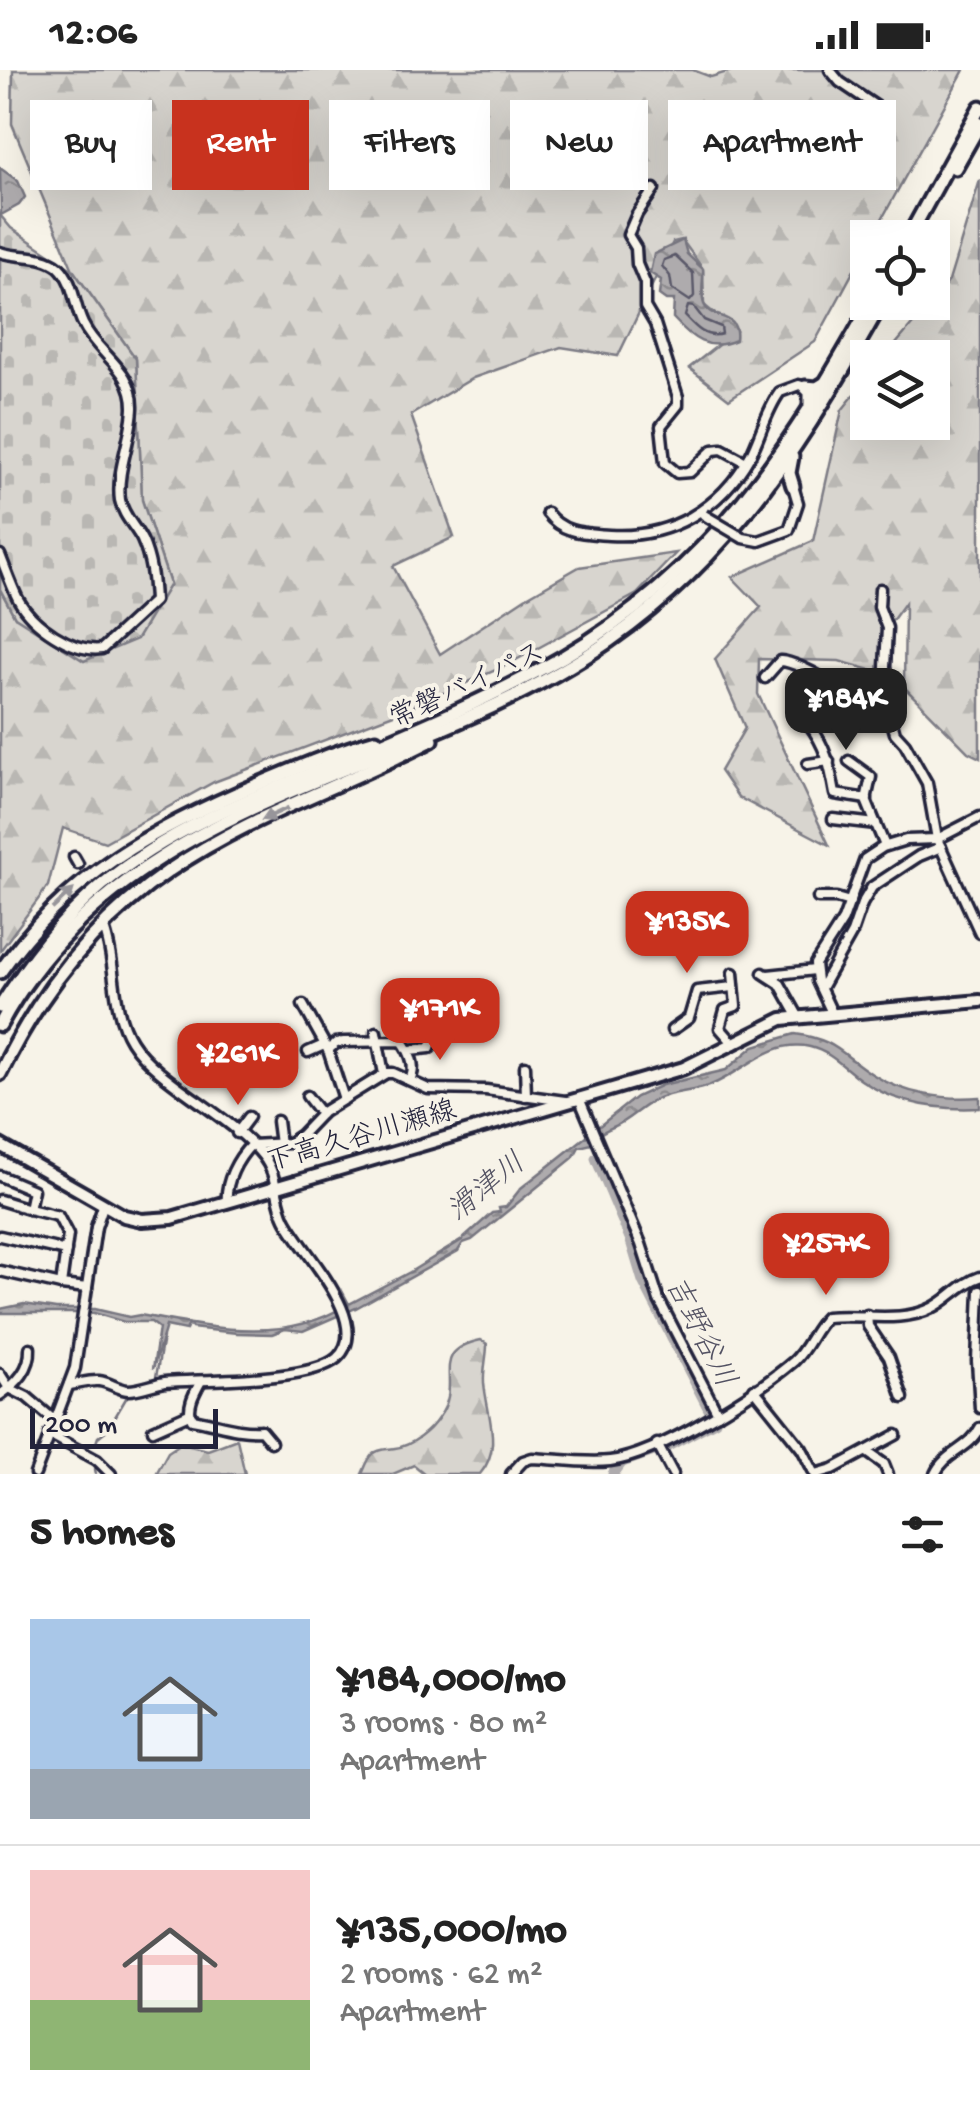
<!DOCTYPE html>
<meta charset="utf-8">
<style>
body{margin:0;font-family:"Gochi Hand","Klee One",sans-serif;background:#f6f6f6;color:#222;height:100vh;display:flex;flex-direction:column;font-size:38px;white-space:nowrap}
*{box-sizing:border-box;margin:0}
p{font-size:32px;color:#767676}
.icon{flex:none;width:55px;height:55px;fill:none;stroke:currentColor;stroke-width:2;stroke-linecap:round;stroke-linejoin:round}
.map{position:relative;height:1404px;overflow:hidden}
.sheet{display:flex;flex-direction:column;background:#fff;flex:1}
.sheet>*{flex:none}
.hud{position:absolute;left:30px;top:30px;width:920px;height:90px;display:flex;gap:20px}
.controls{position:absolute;left:850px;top:150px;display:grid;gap:20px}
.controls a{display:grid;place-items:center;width:100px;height:100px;border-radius:0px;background:#fff;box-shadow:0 10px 40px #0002;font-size:50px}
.scale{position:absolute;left:30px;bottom:25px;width:188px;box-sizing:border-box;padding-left:10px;border:5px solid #22223b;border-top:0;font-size:28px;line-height:35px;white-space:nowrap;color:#22223b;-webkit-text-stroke:8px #f7f3e8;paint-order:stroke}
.price{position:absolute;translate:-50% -85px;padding:0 22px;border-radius:20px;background:#c8321e;color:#fff;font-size:32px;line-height:65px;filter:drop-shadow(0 2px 5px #0008)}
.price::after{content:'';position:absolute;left:50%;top:60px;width:30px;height:22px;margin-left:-15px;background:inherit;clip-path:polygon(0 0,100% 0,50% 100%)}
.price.on{background:#222;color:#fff}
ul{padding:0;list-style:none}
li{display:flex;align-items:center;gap:30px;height:250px;padding:0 30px}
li+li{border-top:2px solid #e0e0e0}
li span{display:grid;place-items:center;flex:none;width:280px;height:200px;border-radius:0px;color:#555}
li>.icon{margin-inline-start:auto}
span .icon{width:120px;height:120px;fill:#fffc;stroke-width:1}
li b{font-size:42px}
h2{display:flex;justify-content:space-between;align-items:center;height:120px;padding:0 30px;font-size:42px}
.tag{padding:0 35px;border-radius:0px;background:#fff;box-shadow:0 10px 40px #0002;font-size:35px;line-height:90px}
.tag.on{background:#c8321e;color:#fff}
.status{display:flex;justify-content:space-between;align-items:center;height:70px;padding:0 50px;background:#fff;direction:ltr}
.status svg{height:28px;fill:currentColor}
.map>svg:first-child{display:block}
.forest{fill:url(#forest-firs);stroke:#7d7c85;stroke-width:2.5}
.cemetery{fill:url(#cemetery-stones);stroke:#7d7c85;stroke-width:2.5}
.water{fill:url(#water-ripples);stroke:#76747f;stroke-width:2.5}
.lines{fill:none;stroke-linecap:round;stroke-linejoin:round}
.shore{stroke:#5a5969;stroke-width:2.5}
.stream{stroke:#76747f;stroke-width:2.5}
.river{stroke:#aeabad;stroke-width:11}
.minor-casing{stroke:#22223b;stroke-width:15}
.major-casing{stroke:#22223b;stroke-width:18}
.highway-casing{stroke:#22223b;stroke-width:19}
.minor{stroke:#f7f3e8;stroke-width:8}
.major{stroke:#f7f3e8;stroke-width:10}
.highway{stroke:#f7f3e8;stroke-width:11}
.minor-bridge-casing{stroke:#22223b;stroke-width:15;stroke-linecap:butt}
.minor-bridge{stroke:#f7f3e8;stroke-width:8}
.oneway{fill:#97959a}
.labels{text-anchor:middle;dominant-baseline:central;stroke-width:8;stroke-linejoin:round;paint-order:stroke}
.street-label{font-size:28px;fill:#22223b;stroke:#f7f3e8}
.water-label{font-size:30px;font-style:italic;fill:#535263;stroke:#f7f3e8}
</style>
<div class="status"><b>12:06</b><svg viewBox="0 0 49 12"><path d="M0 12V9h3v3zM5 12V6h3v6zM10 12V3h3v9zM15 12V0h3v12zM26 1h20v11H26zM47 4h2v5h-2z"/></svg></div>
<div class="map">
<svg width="980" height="1404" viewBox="0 0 980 1404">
<defs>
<pattern id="forest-firs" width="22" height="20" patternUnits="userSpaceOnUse" patternTransform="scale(2.5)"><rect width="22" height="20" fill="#d8d5cf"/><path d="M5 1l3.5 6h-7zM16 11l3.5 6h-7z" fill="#b9b7b3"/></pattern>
<pattern id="cemetery-stones" width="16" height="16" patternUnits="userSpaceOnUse" patternTransform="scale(2.5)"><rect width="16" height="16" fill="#d8d5cf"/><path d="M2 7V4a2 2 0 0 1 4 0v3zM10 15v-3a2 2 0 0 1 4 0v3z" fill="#b9b7b3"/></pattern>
<pattern id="water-ripples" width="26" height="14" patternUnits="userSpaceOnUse" patternTransform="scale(2.5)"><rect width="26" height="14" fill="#aeabad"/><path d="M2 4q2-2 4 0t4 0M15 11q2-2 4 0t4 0" fill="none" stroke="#8d8b8e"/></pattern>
</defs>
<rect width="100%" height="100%" fill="#f7f3e8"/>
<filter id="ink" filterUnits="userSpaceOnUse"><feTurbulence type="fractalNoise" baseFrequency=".01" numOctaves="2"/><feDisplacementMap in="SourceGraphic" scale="20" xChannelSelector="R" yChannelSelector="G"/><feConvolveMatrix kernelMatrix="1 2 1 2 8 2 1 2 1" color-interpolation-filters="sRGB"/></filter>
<g filter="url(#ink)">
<g class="forest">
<path d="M13,0H693L711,7L734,0H964L872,167L868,168L867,176L815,272L729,329L689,298L736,261L704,235L703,199L682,170L673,172L618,286L561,277L473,308L411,345L454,467L393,496L440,584L525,528L579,497L676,483L637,524L505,596L412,637L214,712L105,772L63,758L48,816L0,881V519L15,547L170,514L142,430L136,289L73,200L12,54Z"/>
<path d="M980,110V688L968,682L904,617L905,533L887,558L885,604L839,591L759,589L758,624L829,775L738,727L720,701L745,658L715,589L761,537L732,507L813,471L842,340L867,309L868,352H932V288L885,287L949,211Z"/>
<path d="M481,1270L487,1274C487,1288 483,1299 484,1313C487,1345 503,1378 480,1404H425L414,1395L393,1404H362C365,1398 368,1388 373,1384C380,1378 387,1380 395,1378C412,1376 430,1361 439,1347C465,1312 425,1282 481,1270Z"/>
<path d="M237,1369L245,1404H156L168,1382L180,1374L208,1380Z"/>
</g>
<path class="cemetery" d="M0,145L11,158L73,200L136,289L142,430L170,514L137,569L84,591L15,547L0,519Z"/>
<g class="water">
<path d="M0,98L18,111L25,127L19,135L1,145Z"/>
<path d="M683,170L687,184L703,199C704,209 700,224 704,234C711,252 740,240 736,270C708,282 692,269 673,248L674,230H666L659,225L661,210L650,203L654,184Z"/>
<path d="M795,964C835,969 841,984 872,1004C903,1024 944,1030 980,1027V1038C940,1040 895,1034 861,1010C844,998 831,982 810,977C771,968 744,1002 711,1015C694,1022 676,1021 659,1028C642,1035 630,1050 613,1057C604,1061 598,1063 592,1074L579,1077L573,1088L472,1170L463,1173L458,1181L356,1238L303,1261L285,1259L272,1264L237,1263L192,1258L189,1254L186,1260L166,1256L153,1299L159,1258L151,1252H124L94,1243H0V1239L24,1234L56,1239H95L129,1247L140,1245C207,1257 285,1275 346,1235L341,1219L349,1234L410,1202L462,1170L492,1143L500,1142L499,1138L506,1137L521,1118L636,1027L662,1015L726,1000L754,976Z"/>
</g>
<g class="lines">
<g class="shore">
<path d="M675,186L693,203L694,226L690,231L672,219L670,206L662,196L664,190Z"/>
<path d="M688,236L694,237L704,250L721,257L722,264C706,269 696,258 685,246Z"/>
</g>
<g class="stream">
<path d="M156,1307L163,1267"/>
<path d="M96,1373L98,1367L108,1359L128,1325L136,1323"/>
<path d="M95,1399L96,1404"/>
</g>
<path class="river" d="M596,1088L630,1168L643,1211L715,1351L668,1376L622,1392L613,1404"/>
<g class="minor-casing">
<g id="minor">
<path d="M830,0L840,12L880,39"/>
<path d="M654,119L637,144L628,165L636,178L637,194L645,213V237L655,254L678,327V335L661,356L665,393L677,403L690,402L713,380L722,379L746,392"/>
<path d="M0,182C19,189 42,183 59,197C74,211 74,236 83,254C98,285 134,299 133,338C132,367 116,401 120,430C123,446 135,456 142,470C151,490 153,510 154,531L102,579C73,583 32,555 18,529C11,515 6,500 0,485"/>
<path d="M547,443C563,464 584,463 609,465C670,469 720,439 750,386C761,365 766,341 780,322L799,315L805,317"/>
<path d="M743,468L759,471L789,460L798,433L793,416"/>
<path d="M880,519L879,537L887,558L885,597L889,623L886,631"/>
<path d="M765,608L780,591C788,590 818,604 824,610C828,614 826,620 829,625C841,647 864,632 879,626L886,631L895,663L905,674L927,713L937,769L980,863"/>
<path d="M808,653C826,676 830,696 835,724L867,729"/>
<path d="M849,691L871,707L866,730L885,776"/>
<path d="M808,694L829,691"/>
<path d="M833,749L876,754"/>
<path d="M74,787L78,794"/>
<path d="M818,828H836L850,832"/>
<path d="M733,903L736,936L725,940L720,958L734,974"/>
<path d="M763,903L780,914L798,946"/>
<path d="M768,905L815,900"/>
<path d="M821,918L852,863L862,834L872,817L919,786L941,777"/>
<path d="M303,935L328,980L344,1029"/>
<path d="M832,943L817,911L815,894L843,850L865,789L883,777L906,770L937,769L980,747"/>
<path d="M672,960L689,948L697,921L733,917"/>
<path d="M376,962L384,1004"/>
<path d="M328,980L336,973L344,972L402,971C410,982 417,996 410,1010"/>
<path d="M410,980L430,978L433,969"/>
<path d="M308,982L324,975"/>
<path d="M525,996L526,1026"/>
<path d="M307,1026L321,1044"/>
<path d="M579,1028L641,1174L659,1230L718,1344"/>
<path d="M277,1051L280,1074"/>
<path d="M237,1063L249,1047"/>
<path d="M0,1106L33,1120L29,1139L58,1146L68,1165L61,1215L87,1218"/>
<path d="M0,1130L29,1139"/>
<path d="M227,1132C225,1112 237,1089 251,1075L289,1073L301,1065L323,1042L386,1003H393L428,1019L486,1020L565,1031"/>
<path d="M0,1166L66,1181"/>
<path d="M0,1201L61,1215"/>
<path d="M980,1221L977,1291L980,1338"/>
<path d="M867,1245L868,1256L889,1287L903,1328"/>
<path d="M0,1304L9,1318L27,1327L54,1350"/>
<path d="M201,1311C195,1322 186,1337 192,1349C216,1353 238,1362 261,1360L271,1372"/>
<path d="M69,1315C79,1314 90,1310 99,1311C109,1312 117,1319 128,1320C140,1320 153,1314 165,1312C203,1309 309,1312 337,1288C375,1253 300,1180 285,1149C275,1129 278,1105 263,1086C231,1045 156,1012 131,971C111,939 117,897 105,861"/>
<path d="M754,1319L802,1379L815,1404"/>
<path d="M0,1325C17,1313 31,1299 30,1278"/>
<path d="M153,1360L189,1344"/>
<path d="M49,1364L97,1390L111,1404"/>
<path d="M657,1374L673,1404"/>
<path d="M867,1382L884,1394L888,1404"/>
<path d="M35,1404L75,1298L96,1157L103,1136"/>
<path d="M511,1404L523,1391L532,1388C557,1389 586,1394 610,1391C658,1385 758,1322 794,1291C807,1279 813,1260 826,1247C859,1243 901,1254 932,1238C949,1230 961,1213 980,1207"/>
<path d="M816,1404L833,1399L896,1365"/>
<path d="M935,1404C945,1382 970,1379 980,1358"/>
</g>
</g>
<g class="major-casing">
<path id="major" d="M0,1075L124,1146L142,1150L172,1148L684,998L782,949L980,931"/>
</g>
<g class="highway-casing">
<g id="highway">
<path d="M955,98L980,54"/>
<path d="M908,168L980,37"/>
<path d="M810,337V322L805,317L817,318L827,312"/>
<path d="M792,387L789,403L793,416"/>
<path d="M0,902C68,804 154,758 261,713C299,697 337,681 376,670"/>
<path d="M0,937C29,892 61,849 102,815C167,761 245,730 322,699C403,665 486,631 563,587C709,502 792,377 872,232"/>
<path d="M0,955C128,720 407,711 609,571C735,483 808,364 882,232"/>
<path d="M0,1004C40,921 94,852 170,800C250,745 346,715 432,670"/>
</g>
</g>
<use href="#minor" class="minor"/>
<use href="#major" class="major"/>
<use href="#highway" class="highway"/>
<g class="minor-bridge-casing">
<path id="minor-bridge" d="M704,445L743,468"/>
</g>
<use href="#minor-bridge" class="minor-bridge"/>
</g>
<defs><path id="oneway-solid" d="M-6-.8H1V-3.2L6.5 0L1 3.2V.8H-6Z" transform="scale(2.5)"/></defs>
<g class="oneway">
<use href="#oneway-solid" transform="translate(275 744) rotate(155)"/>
<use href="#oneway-solid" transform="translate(63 829) rotate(-43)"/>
</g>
</g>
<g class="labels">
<g class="street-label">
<text transform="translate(468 617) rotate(-25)">常磐バイパス</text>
<text transform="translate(362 1068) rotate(-16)">下高久谷川瀬線</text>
</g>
<g class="water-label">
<text transform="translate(488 1119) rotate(-39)">滑津川</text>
<text transform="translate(698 1263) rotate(63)">吉野谷川</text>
</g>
</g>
</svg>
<div class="controls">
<a><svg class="icon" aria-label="locate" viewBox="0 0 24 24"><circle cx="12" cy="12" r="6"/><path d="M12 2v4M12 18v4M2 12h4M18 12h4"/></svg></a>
<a><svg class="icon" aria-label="layers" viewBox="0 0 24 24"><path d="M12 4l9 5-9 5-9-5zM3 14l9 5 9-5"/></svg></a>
</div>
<div class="scale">200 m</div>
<b class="price on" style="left:846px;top:683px">¥184K</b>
<b class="price" style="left:687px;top:906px">¥135K</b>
<b class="price" style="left:440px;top:993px">¥171K</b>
<b class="price" style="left:238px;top:1038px">¥261K</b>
<b class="price" style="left:826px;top:1228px">¥257K</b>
<div class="hud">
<a class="tag">Buy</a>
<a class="tag on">Rent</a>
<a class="tag">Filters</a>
<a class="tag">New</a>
<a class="tag">Apartment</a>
</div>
</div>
<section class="sheet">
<h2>5 homes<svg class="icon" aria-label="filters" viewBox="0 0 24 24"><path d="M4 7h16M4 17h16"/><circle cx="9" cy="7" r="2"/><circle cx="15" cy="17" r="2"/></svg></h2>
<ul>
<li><span style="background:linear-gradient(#a9c7e8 75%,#9aa5b1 0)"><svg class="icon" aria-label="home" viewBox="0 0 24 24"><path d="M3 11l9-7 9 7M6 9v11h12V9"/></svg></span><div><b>¥184,000/mo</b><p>3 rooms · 80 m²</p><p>Apartment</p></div></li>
<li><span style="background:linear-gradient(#f6c9c9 65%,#8fb573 0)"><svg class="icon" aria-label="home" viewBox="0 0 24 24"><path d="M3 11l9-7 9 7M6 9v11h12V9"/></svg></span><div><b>¥135,000/mo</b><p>2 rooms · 62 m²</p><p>Apartment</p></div></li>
</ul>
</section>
